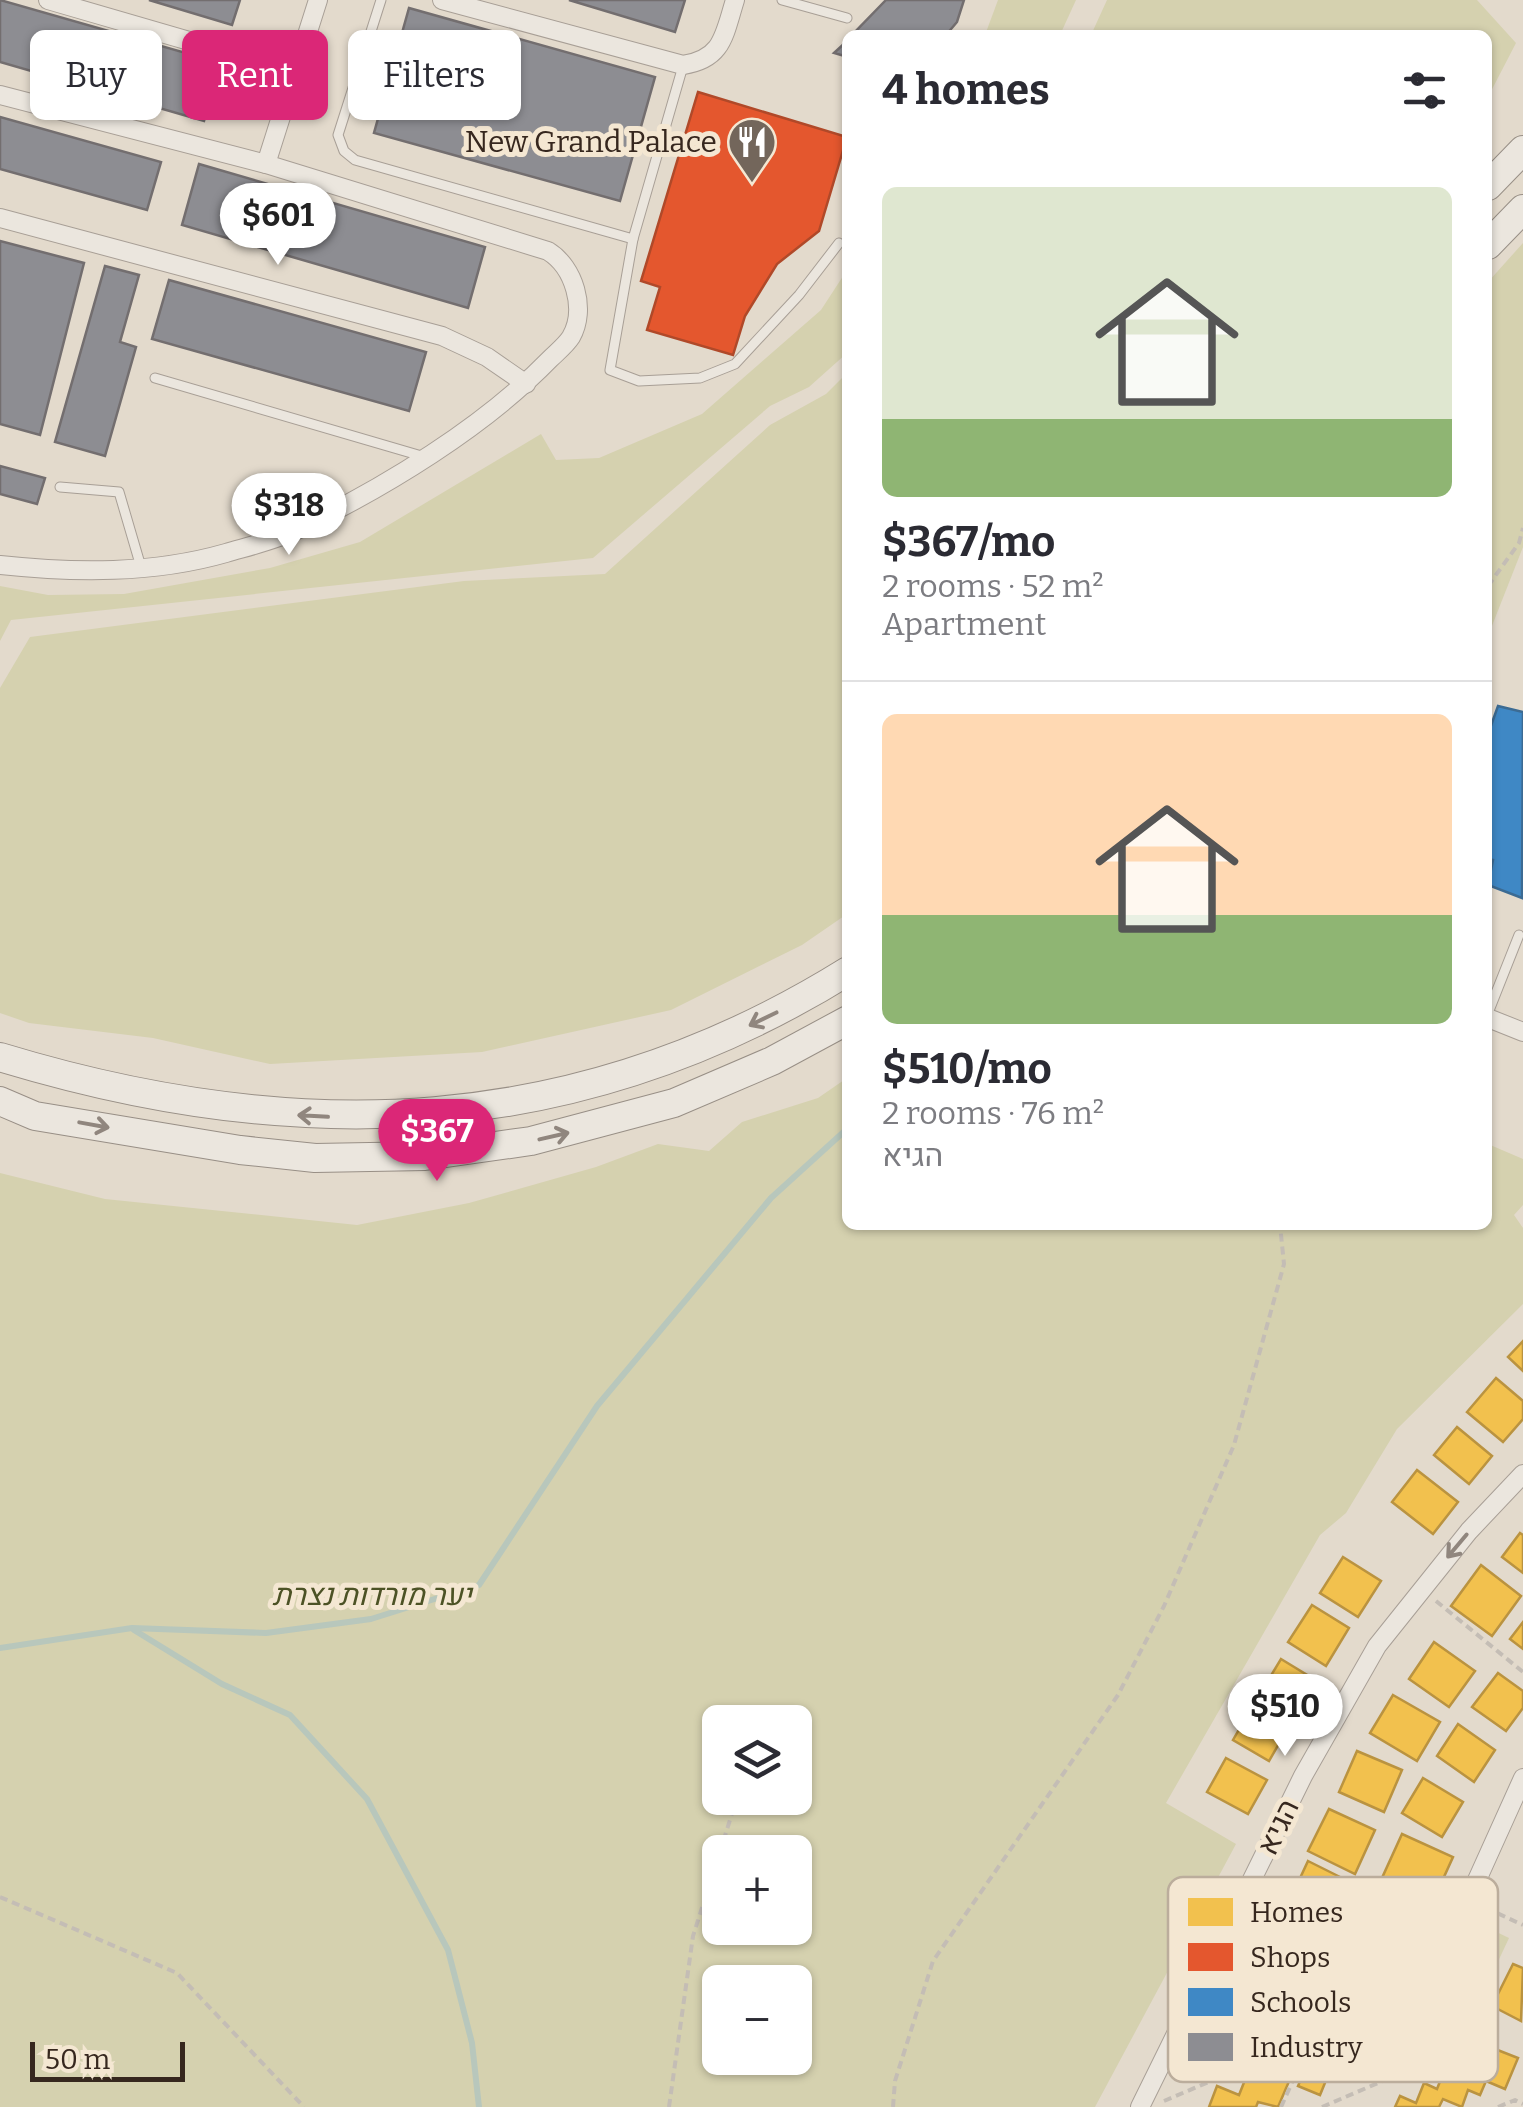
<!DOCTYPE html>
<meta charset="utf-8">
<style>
body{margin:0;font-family:Bitter,Heebo,serif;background:#f7f7f7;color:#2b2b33;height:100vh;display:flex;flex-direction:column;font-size:38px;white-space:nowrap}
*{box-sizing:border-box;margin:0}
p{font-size:32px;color:#7c7c81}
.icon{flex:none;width:55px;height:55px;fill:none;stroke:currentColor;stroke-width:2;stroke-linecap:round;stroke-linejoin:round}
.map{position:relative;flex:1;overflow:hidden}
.side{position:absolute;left:842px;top:30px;width:650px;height:1200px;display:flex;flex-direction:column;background:#fff;border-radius:15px;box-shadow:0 2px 8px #0004}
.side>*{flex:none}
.banner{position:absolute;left:30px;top:30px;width:662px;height:90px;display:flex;gap:20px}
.buttons{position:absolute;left:702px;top:1705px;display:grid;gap:20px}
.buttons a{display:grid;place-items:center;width:110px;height:110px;border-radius:15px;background:#fff;box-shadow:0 2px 8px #0004;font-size:50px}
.scale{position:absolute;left:30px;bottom:25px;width:155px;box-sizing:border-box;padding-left:10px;border:5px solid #36271e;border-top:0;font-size:28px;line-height:35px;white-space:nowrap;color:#36271e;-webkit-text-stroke:8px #f4e7d2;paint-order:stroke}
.price{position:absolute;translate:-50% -85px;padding:0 22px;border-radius:35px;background:#fff;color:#222;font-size:32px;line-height:65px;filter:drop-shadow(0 2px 5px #0008)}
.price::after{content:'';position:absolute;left:50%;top:60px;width:30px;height:22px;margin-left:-15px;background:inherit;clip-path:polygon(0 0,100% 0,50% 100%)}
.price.active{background:#db2777;color:#fff}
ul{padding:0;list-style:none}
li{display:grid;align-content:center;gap:20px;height:530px;padding:0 40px}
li+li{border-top:2px solid #e1e1e2}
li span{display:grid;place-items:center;height:310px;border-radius:15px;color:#555}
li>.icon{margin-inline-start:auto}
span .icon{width:180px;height:180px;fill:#fffc;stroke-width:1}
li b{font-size:42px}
h2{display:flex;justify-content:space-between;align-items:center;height:120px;padding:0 40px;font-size:42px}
.tag{padding:0 35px;border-radius:15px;background:#fff;box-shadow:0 2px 8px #0004;font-size:35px;line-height:90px}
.tag.active{background:#db2777;color:#fff}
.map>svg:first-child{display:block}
.green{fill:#d5d1af;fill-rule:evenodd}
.homes{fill:#f2c14e;stroke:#ba9340;stroke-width:2.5}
.shops{fill:#e4572e;stroke:#b04929;stroke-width:2.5}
.schools{fill:#3f88c5;stroke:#3c6b93;stroke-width:2.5}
.industry{fill:#8d8d92;stroke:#736e6f;stroke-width:2.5}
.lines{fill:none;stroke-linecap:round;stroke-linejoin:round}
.stream{stroke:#b8c7bc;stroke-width:6}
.lane-casing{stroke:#a89f96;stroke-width:11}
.street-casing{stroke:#a89f96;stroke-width:20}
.secondary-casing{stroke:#988f86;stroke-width:30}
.path{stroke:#c4bdb5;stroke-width:4;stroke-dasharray:8 5;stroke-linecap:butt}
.lane{stroke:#ebe6de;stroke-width:9}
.street{stroke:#ebe6de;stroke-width:18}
.secondary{stroke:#ebe6de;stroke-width:28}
.oneway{stroke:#90867e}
.labels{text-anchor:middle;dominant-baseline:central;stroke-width:10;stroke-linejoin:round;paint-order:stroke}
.poi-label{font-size:30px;fill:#36271e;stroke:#f4e7d2;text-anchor:end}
.park-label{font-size:30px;font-style:italic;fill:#4c5225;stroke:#f4e7d2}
.street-label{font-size:30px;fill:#36271e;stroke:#f4e7d2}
.key{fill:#f4e7d2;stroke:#bbad9c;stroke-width:2.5}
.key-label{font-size:28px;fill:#36271e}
</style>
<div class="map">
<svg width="1523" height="2107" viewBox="0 0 1523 2107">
<rect width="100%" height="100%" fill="#e3dacc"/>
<g class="green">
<path d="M998,0H1076L1060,35H985Z"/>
<path d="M1107,0H1477L1516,43L1488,97V35H1091Z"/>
<path d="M1523,243V547L1488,636V282Z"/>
<path d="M847,270V353L809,387L770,406L593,558L11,620L0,641V586L48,595L124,594L270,568L360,542L541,434L556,460L599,458L702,414L821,310Z"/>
<path d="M847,373V914L802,945L671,1010L482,1052L270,1064L153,1038L29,1023L0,1013V688L30,637L464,581L605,574L770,425L826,394Z"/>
<path d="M847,1078L848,1225H1488V1144L1523,1159V1205L1514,1215L1523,1228V1304L1397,1429L1346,1513L1320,1535L1166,1803L1236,1844L1095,2107H0V1173L105,1199L357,1225L469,1203L596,1167L658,1144L709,1151L742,1122L818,1098ZM720,1722H795V1798H720ZM795,1852V1928H720V1852ZM795,1982V2058H720V1982Z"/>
<path d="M1459,1914L1509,1938L1466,2030L1417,2006Z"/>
</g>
<g class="homes">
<path d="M1523,1341V1371L1508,1357Z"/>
<path d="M1496,1378L1523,1401V1419L1503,1442L1467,1412Z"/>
<path d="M1457,1427L1492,1456L1469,1484L1434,1455Z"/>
<path d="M1417,1470L1458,1502L1433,1534L1392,1502Z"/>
<path d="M1520,1533L1523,1535V1573L1502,1557Z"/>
<path d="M1343,1557L1381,1581L1358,1617L1320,1593Z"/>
<path d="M1481,1565L1521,1596L1492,1636L1451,1606Z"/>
<path d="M1312,1605L1349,1628L1326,1666L1288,1642Z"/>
<path d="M1523,1622V1649L1510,1639Z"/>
<path d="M1434,1642L1475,1671L1449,1707L1409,1679Z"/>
<path d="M1281,1659L1317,1681L1297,1714L1261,1692Z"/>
<path d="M1498,1673L1523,1691V1708L1506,1731L1472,1707Z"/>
<path d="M1393,1695L1440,1722L1417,1761L1370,1733Z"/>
<path d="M1252,1707L1288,1728L1269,1761L1233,1740Z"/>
<path d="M1458,1724L1495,1750L1474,1782L1437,1756Z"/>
<path d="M1357,1751L1402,1770L1384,1812L1339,1792Z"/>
<path d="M1226,1758L1267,1780L1248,1814L1207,1792Z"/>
<path d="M1423,1778L1463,1802L1442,1837L1402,1813Z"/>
<path d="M1329,1809L1375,1830L1355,1874L1308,1851Z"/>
<path d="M1402,1834L1453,1857L1433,1901L1382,1878Z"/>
<path d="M1308,1861L1342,1878L1323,1918L1289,1902Z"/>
<path d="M1513,1964L1523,1968L1521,2021L1492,2006Z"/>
<path d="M1406,2009L1431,2019L1417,2051L1398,2043L1392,2058L1381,2053L1374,2069L1355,2061L1347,2081L1329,2073L1320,2095L1298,2086L1311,2056L1327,2063L1335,2043L1348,2049L1358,2026L1378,2035L1387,2015L1401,2021Z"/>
<path d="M1495,2049L1518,2058L1505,2089L1486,2081L1480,2095L1468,2090L1462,2107L1443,2099L1439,2107H1395L1400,2096L1416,2103L1424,2083L1437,2089L1446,2066L1467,2075L1476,2055L1490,2061Z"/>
<path d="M1266,2069L1290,2079L1278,2107L1258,2102L1256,2107H1209L1217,2086L1239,2095L1247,2075L1261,2081Z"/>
</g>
<path class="shops" d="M698,92L847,137L819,231L777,264L745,316L733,355L647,330L660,287L641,281Z"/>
<path class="schools" d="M1498,706L1523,712L1522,898L1488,885L1493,860L1488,859V734Z"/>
<g class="industry">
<path d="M0,0L221,63L204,121L0,62Z"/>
<path d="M149,0H240L232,25Z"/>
<path d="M569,0H685L675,32Z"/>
<path d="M886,0H964L957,22L946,35H852Z"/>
<path d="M409,8L655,77L620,201L374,133Z"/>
<path d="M848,40V57L834,53Z"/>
<path d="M0,117L161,162L147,210L0,169Z"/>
<path d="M199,164L485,247L468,308L182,225Z"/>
<path d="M0,241L84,263L40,435L0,424Z"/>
<path d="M105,266L139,275L120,342L136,347L105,456L55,442Z"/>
<path d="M169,280L426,352L409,411L152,339Z"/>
<path d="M0,466L45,478L37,504L0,494Z"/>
</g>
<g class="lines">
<g class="stream">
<path d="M134,1630L222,1684L290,1715L367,1799L448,1950L472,2043L479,2107"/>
<path d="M0,1648L132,1628L266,1633L371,1619L479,1585L597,1406L771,1198L848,1128"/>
</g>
<g class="lane-casing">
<g id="lane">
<path d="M381,0L338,135L344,151L355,160L633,239L683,66"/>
<path d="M782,0L847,18"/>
<path d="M633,239L610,370L639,381L700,378L735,364L799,295L839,243"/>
<path d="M155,378L425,457"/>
<path d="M60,487L119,492L141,567"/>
<path d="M1488,1013L1519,935"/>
</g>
</g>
<g class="street-casing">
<g id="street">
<path d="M48,0L296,72"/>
<path d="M442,0L683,65C723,59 724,35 735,0"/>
<path d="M0,95L266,164L548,251C574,267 587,309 571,337C566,345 556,353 550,359C483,428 385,487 299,529C276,540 250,546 226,553C153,574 75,573 0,565"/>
<path d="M266,164L318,0"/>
<path d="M0,218L442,336L487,357L526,384"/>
<path d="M1488,1018L1523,1032"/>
<path d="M1392,1997L1425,1928L1468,1900L1523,1778"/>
<path d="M1140,2107L1303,1776L1377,1646L1469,1531L1523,1474"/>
</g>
</g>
<g class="secondary-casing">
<g id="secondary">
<path d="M1488,186L1523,150"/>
<path d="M1488,245L1523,209"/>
<path d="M0,1057C299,1148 578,1139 848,971"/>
<path d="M0,1101L35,1116L240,1150L315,1158L425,1156L531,1141L674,1103L772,1061L848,1020"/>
</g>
</g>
<g class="path">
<path d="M1488,586L1519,543L1523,528"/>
<path d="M1436,1601L1523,1672"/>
<path d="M0,1897L177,1973L304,2107"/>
<path d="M1486,1908L1523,1925"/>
<path d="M1164,2101L1312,2038"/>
<path d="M669,2107L693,1936L737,1798"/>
<path d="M893,2107L895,2081L933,1961L1118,1695L1164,1606L1234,1445L1284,1264L1280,1225"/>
<path d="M1281,2107L1312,2038L1374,2006"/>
<path d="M1322,2107L1399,2074"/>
<path d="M1498,2107L1515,2100L1523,2104"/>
</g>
<use href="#lane" class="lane"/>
<use href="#street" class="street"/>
<use href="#secondary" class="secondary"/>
</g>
<defs><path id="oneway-shaft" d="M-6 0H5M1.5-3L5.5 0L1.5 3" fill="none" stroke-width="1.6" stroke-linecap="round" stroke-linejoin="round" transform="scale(2.5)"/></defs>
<g class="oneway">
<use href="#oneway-shaft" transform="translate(763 1019) rotate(154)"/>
<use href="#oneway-shaft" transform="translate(313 1116) rotate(-177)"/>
<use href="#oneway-shaft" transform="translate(94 1125) rotate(10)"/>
<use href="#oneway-shaft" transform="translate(554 1136) rotate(-13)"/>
<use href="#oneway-shaft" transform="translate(1457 1546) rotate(130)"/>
</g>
<defs>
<g id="restaurant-pin" transform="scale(2.5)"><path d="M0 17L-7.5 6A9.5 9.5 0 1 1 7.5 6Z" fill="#73665b" stroke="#f4e7d2"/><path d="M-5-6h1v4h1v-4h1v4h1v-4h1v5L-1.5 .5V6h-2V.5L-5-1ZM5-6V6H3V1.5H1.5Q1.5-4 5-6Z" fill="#fff"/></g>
</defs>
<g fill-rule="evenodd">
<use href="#restaurant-pin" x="752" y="142"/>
</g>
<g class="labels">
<g class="poi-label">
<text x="717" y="142">New Grand Palace</text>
</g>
<g class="park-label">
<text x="372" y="1595">יער מורדות נצרת</text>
</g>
<g class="street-label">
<text transform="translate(1278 1827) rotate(-64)">הגיא</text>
</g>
</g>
<rect x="1168" y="1877" width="330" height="205" rx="15" class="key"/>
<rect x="1188" y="1898" width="45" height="28" fill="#f2c14e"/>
<rect x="1188" y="1943" width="45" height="28" fill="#e4572e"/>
<rect x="1188" y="1988" width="45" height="28" fill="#3f88c5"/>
<rect x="1188" y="2033" width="45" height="28" fill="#8d8d92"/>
<g class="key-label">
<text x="1250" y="1922">Homes</text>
<text x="1250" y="1967">Shops</text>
<text x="1250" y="2012">Schools</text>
<text x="1250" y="2057">Industry</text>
</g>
</svg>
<div class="buttons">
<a><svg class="icon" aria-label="layers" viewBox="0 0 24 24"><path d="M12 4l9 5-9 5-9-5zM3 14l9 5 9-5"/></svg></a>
<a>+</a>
<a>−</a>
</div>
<div class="scale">50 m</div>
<b class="price" style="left:278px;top:268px">$601</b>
<b class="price" style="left:289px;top:558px">$318</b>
<b class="price active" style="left:437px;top:1184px">$367</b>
<b class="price" style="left:1285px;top:1759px">$510</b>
<div class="banner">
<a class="tag">Buy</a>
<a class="tag active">Rent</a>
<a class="tag">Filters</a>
</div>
<section class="side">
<h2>4 homes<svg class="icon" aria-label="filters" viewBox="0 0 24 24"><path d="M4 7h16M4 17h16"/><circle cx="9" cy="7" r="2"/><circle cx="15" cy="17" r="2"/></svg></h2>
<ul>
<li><span style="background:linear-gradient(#dfe7d0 75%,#8fb573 0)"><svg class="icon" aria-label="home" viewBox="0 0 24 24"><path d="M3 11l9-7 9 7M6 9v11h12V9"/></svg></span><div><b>$367/mo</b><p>2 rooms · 52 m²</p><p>Apartment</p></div></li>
<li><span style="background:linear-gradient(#ffd9b3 65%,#8fb573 0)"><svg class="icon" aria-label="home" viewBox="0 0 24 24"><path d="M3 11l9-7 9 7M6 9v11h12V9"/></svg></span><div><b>$510/mo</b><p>2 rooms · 76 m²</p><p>הגיא</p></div></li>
</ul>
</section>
</div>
